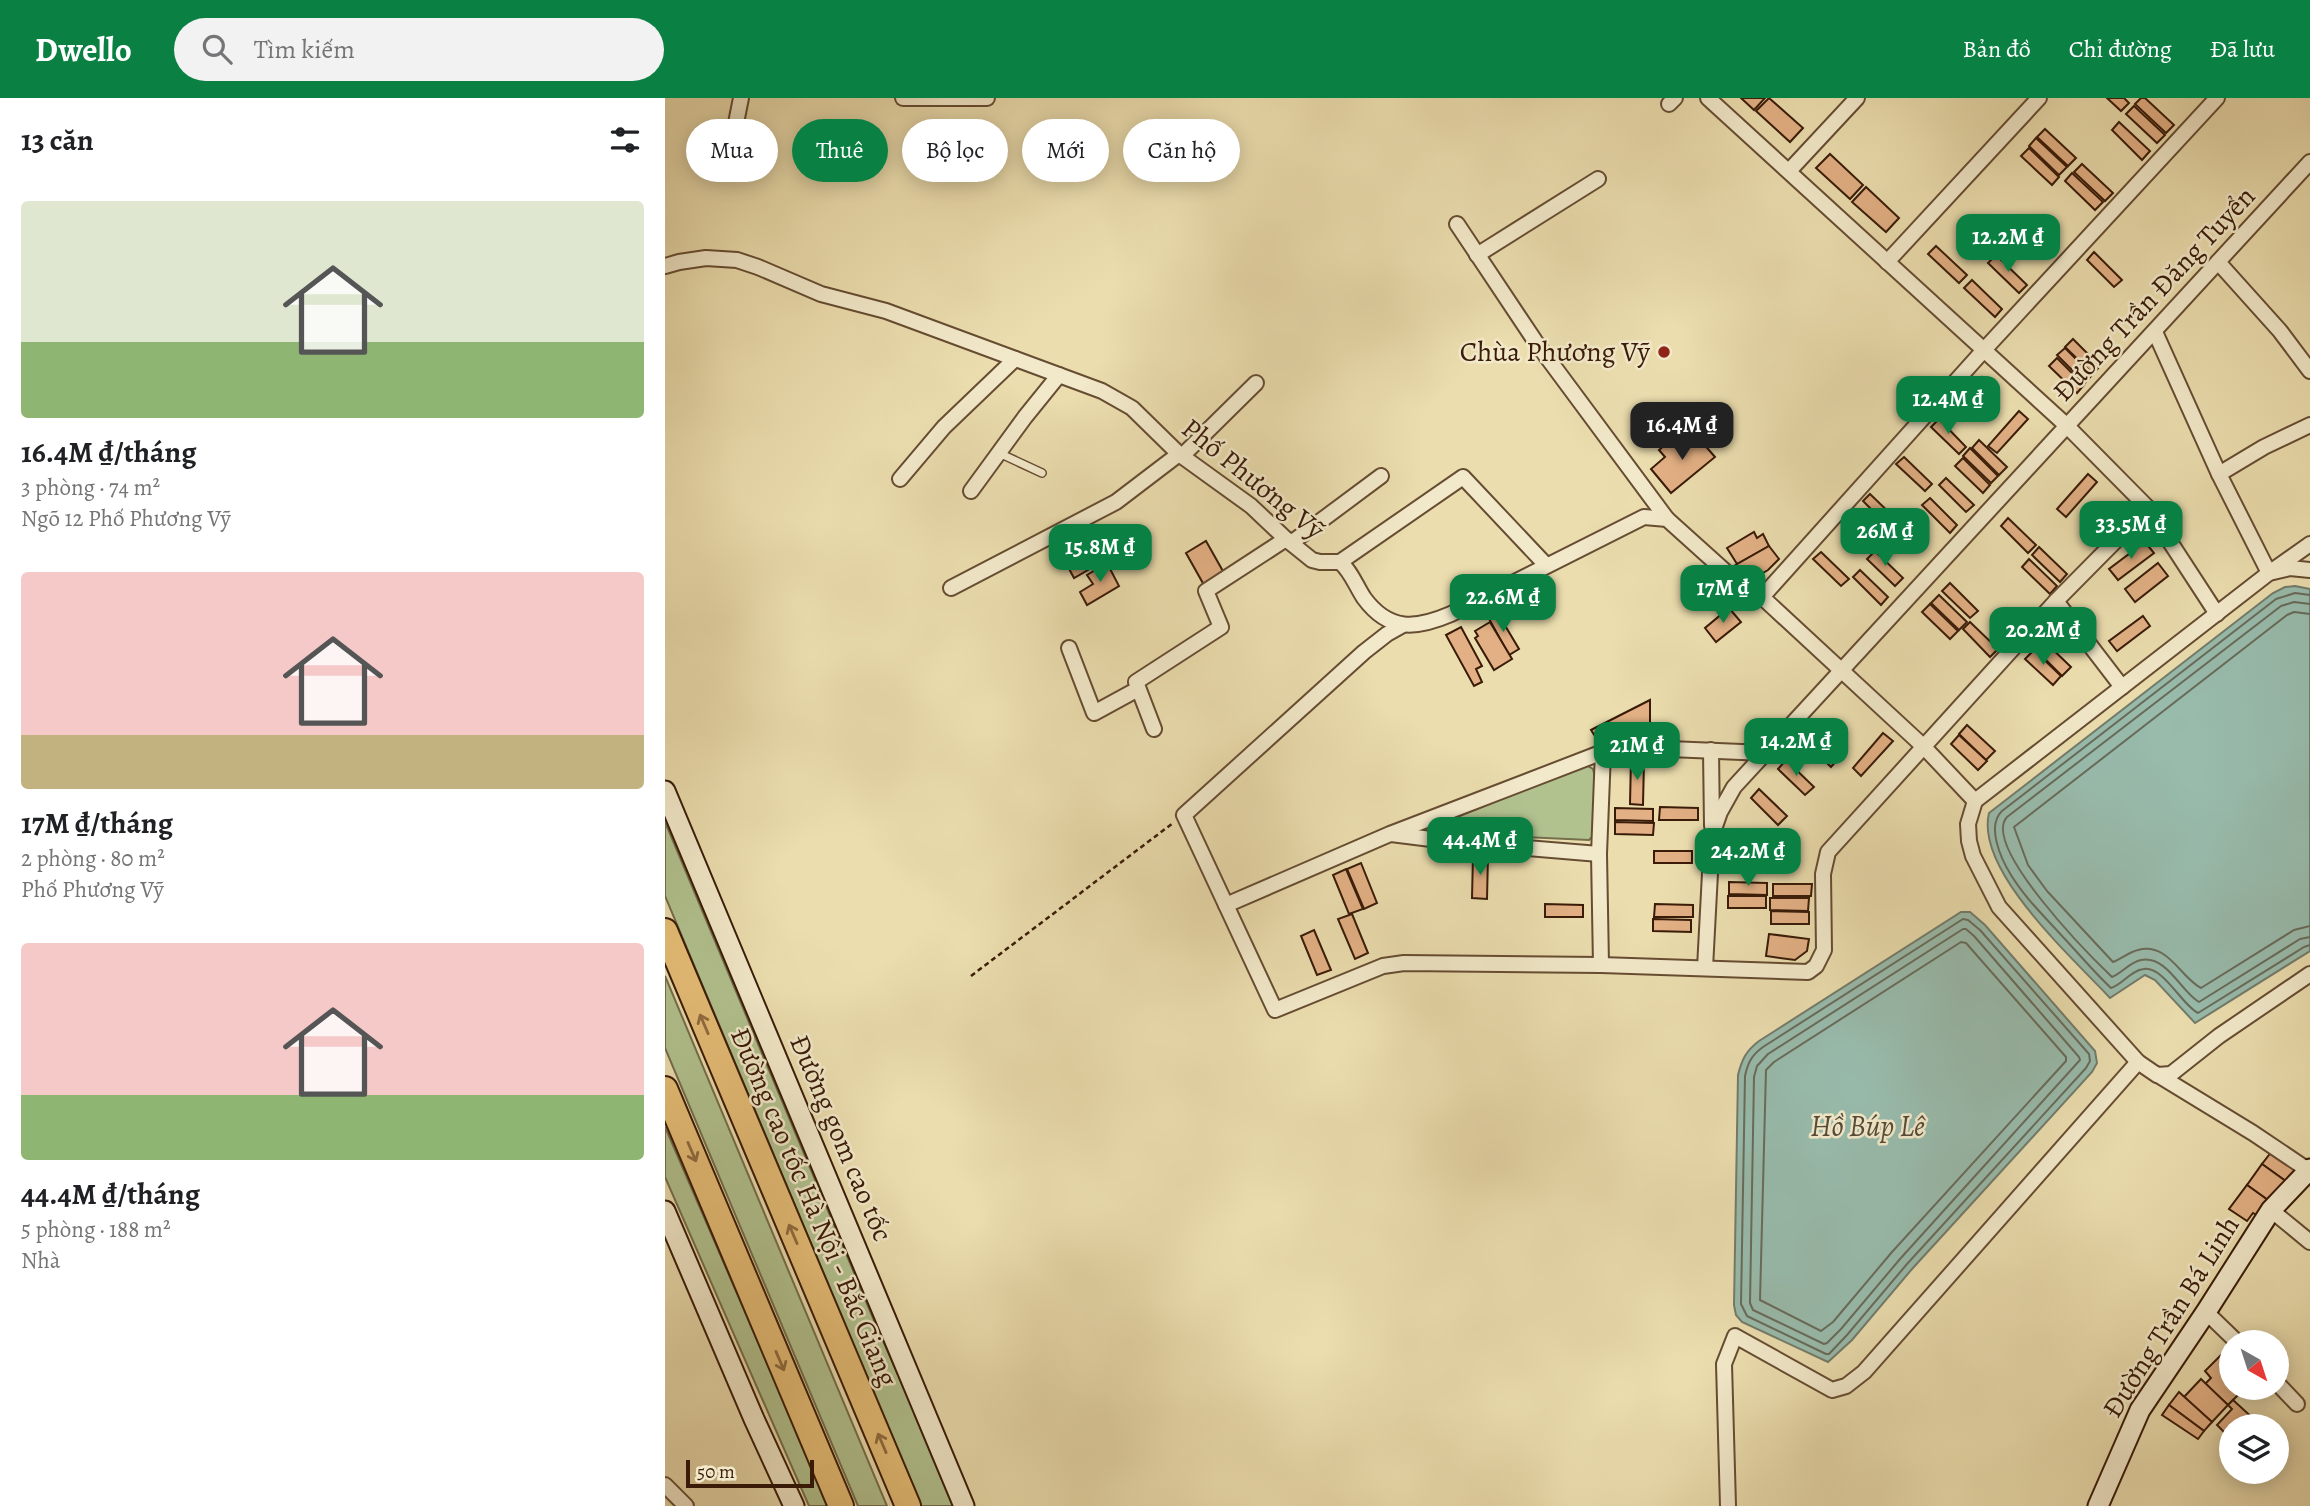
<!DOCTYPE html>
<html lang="vi">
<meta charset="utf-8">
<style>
body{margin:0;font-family:Alegreya,serif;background:#f2f2f2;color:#202124;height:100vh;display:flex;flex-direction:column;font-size:26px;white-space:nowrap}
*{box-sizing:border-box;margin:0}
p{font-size:23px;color:#757577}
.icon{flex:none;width:38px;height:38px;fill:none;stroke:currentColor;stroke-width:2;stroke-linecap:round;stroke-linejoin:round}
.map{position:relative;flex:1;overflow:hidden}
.sheet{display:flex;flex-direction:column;background:#fff;width:665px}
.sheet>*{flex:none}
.guide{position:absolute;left:21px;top:21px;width:665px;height:63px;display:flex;gap:14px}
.needle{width:46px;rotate:141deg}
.tools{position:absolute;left:1554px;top:1232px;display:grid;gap:14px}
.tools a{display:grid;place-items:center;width:70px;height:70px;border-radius:50%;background:#fff;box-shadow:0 4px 18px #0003;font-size:35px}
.scale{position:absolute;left:21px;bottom:18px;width:128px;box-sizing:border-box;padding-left:7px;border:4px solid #391b08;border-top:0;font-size:19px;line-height:24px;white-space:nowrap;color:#391b08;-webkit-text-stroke:5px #f2e9ca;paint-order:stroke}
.price{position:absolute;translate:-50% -60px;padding:0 16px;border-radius:14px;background:#0b8043;color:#fff;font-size:23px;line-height:46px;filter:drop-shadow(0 2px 4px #0008)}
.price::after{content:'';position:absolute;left:50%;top:42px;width:21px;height:16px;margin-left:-10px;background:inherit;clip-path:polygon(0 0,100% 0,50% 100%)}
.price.selected{background:#222;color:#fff}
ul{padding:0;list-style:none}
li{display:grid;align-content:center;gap:14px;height:371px;padding:0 21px}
li span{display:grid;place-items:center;height:217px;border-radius:7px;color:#555}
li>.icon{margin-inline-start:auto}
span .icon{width:126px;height:126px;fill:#fffc;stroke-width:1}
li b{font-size:30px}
h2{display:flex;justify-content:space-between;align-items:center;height:84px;padding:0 21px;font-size:30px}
.chip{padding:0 24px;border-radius:32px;background:#fff;box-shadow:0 4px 18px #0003;font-size:24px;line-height:63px}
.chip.selected{background:#0b8043;color:#fff}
header{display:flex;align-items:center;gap:42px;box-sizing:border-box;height:98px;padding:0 35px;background:#0b8043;color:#fff}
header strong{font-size:33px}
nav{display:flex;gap:38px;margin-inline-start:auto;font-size:24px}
.search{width:490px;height:63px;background:#f2f2f2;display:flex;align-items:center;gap:18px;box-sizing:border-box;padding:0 24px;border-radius:38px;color:#757577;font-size:26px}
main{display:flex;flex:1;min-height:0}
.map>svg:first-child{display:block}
.green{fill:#b1c28f;stroke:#756e4c;stroke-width:2}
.water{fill:#98bbac;stroke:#727b6a;stroke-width:2}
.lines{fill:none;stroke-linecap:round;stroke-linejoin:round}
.shore{stroke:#686b5a;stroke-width:2}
.building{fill:#e2b084;stroke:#391b08;stroke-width:2}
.lane-casing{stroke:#664c32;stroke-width:10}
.street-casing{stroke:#664c32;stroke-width:18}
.secondary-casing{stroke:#391b08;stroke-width:23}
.highway-casing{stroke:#391b08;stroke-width:28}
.path{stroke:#391b08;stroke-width:2.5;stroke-dasharray:5 3.5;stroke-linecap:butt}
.lane{stroke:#f2e9ca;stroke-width:7}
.street{stroke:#f2e9ca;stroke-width:14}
.secondary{stroke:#f2e9ca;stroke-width:19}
.highway{stroke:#e6be77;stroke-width:24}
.oneway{stroke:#906c40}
.poi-dot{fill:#8f2418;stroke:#f2e9ca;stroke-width:2.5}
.labels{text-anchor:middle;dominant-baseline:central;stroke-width:5;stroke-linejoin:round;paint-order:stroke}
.street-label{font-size:28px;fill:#391b08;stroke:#f2e9ca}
.poi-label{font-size:28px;fill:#391b08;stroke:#f2e9ca;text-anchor:end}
.water-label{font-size:30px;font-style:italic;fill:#564b39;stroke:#f2e9ca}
</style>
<header>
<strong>Dwello</strong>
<div class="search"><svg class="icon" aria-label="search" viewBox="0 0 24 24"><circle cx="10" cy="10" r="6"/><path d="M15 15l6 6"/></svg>Tìm kiếm</div>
<nav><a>Bản đồ</a><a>Chỉ đường</a><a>Đã lưu</a></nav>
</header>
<main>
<section class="sheet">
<h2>13 căn<svg class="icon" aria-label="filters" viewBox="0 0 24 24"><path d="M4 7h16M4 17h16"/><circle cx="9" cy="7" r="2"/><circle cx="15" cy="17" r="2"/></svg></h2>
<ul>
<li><span style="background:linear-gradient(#dfe7d0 65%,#8fb573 0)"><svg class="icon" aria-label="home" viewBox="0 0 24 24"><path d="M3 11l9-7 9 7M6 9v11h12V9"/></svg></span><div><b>16.4M ₫/tháng</b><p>3 phòng · 74 m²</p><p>Ngõ 12 Phố Phương Vỹ</p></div></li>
<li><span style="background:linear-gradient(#f6c9c9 75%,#c2b280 0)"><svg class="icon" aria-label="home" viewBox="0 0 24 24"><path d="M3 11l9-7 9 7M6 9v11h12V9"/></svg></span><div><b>17M ₫/tháng</b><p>2 phòng · 80 m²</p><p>Phố Phương Vỹ</p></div></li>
<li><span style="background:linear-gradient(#f6c9c9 70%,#8fb573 0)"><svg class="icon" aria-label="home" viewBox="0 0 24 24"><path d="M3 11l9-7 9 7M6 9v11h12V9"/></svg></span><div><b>44.4M ₫/tháng</b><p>5 phòng · 188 m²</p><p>Nhà</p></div></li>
</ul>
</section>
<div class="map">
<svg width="1645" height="1408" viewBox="0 0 1645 1408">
<rect width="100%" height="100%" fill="#ebddae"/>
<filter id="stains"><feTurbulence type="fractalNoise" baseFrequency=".00286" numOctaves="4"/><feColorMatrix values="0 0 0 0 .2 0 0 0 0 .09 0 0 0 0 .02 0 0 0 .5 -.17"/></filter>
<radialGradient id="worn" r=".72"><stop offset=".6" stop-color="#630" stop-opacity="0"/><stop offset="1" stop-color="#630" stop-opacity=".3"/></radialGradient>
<g class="green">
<path d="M921,667L928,671L930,679V736L924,742L795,736L787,733L786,726L792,719Z"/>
<path d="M0,724L208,1220L291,1408H256L0,798Z"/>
<path d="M0,878L222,1408H193L0,950Z"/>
<path d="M0,1029L164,1408H144L0,1079Z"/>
</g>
<g class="water">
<path d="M1630,488L1645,491V853L1530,925L1490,882L1480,877L1445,900C1408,860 1310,773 1324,715L1608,495L1620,489Z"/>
<path d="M1296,814H1305L1320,827L1430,953L1432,965L1427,974L1247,1171L1187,1242L1163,1264L1077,1224L1071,1217L1069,1207L1073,977C1077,961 1081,953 1094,943Z"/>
</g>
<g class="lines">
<g class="shore">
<path d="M1645,497L1630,495L1611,501L1337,713C1321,728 1336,761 1346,777C1360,800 1380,819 1398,839C1414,856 1429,874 1446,890C1457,887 1466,872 1479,871C1498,868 1517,907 1533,915L1639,849L1645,847"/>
<path d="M1645,506L1629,504L1616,508L1342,719C1316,748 1425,858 1447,879C1457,875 1465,864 1476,862C1502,857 1516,894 1534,904L1635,841L1645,839"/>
<path d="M1645,516L1629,514L1622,517L1349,729L1363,767L1382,793L1448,864C1456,861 1464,854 1473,852C1503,844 1515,879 1536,890L1629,832L1645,828"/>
<path d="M1298,821L1303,822L1315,832L1424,956L1425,963L1421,970L1242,1166L1182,1237L1164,1256H1161L1082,1218L1076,1206L1080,978C1083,964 1087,957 1098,949Z"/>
<path d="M1298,831H1301L1309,838L1414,959L1415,962L1235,1161L1176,1231L1162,1245L1159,1246L1088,1212L1085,1205L1089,979L1092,968L1103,956Z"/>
<path d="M1296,844L1301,845L1401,959V963L1227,1154L1168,1224L1156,1233L1095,1202L1101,972L1109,964Z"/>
</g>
</g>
<g class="building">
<path d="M1076,0H1100L1089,12Z"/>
<path d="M1104,0L1138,30L1125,44L1091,13Z"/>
<path d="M1442,0H1459L1464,5L1456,13Z"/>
<path d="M1476,0H1480L1509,27L1501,35L1470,6Z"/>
<path d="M1469,8L1500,37L1492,45L1461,16Z"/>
<path d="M1454,24L1485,53L1477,62L1447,32Z"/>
<path d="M1380,31L1411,60L1403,68L1372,39Z"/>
<path d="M1371,40L1402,69L1394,77L1364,48Z"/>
<path d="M1364,50L1394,79L1387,87L1356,58Z"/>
<path d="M1165,56L1198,87L1185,101L1151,70Z"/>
<path d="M1417,66L1448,95L1440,103L1409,74Z"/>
<path d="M1407,75L1438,104L1430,112L1400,83Z"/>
<path d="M1201,89L1234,120L1221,134L1187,104Z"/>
<path d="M1271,148L1302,177L1294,185L1263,156Z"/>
<path d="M1429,154L1457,182L1449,189L1422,162Z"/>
<path d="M1331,157L1362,187L1354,195L1323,165Z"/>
<path d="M1307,182L1337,211L1330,219L1299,190Z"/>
<path d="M1408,241L1435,268L1428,276L1400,249Z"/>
<path d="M1400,250L1427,277L1420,285L1392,257Z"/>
<path d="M1392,260L1419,287L1412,295L1384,268Z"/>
<path d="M1317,279L1326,287L1295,322L1286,314Z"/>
<path d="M1354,313L1363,321L1332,355L1323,348Z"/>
<path d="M1274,321L1301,349L1294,356L1266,329Z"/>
<path d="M1030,336L1050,359L1006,395L986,371L1000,359L994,352L1007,341L1014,350Z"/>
<path d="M1314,342L1342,369L1334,377L1307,350Z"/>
<path d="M1305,350L1333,378L1326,385L1298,358Z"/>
<path d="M1239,359L1267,386L1260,393L1231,366Z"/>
<path d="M1298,360L1325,387L1318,395L1290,368Z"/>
<path d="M1423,376L1432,384L1401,419L1392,411Z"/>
<path d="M1281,380L1309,407L1301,414L1274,387Z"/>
<path d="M1205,396L1233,423L1226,431L1198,403Z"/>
<path d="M1265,400L1292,427L1285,435L1257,407Z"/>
<path d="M1343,420L1371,447L1363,455L1336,428Z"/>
<path d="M423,429L442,461L409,480L402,467L417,458L406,439Z"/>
<path d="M1089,434L1092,440L1098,436L1104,448L1072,466L1062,450Z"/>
<path d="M541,443L559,475L539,487L521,455Z"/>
<path d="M1480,444L1489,455L1453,482L1444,471Z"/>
<path d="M1104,448L1114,461L1103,472L1079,486L1067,469Z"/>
<path d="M1374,449L1402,476L1395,484L1367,457Z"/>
<path d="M1210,453L1238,480L1230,488L1202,461Z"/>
<path d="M1156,454L1184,481L1176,488L1148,461Z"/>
<path d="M1364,461L1392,488L1385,496L1357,469Z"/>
<path d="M442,465L454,488L422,507L415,494L428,486L422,477Z"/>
<path d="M1493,465L1503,478L1470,504L1460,491Z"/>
<path d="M1195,472L1223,499L1216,507L1188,479Z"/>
<path d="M1285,485L1313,513L1305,520L1277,493Z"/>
<path d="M1274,497L1302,524L1294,532L1266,505Z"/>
<path d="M1265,506L1293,533L1285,541L1257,514Z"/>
<path d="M1064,510L1076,524L1051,544L1040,530Z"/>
<path d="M832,514L854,551L844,557L823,519Z"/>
<path d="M1478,518L1485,528L1452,553L1444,543Z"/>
<path d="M825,524L847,561L829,572L810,540L813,538L810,533Z"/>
<path d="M1305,524L1333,551L1325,559L1298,531Z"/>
<path d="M796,529L817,568L811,571L817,584L809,588L781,537Z"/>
<path d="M1379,543L1406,569L1397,578L1370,551Z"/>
<path d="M1369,552L1396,578L1388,587L1360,561Z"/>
<path d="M985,602V636L954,635L933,643L926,632Z"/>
<path d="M1302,627L1330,653L1321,662L1294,636Z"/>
<path d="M1147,634L1174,660L1166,669L1139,643Z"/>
<path d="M1218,635L1228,643L1196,678L1188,670Z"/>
<path d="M1294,637L1322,663L1313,672L1286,646Z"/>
<path d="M966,661L979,662L978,707L965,706Z"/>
<path d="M1121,662L1149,689L1140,697L1113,671Z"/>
<path d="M1094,691L1122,718L1113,727L1086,700Z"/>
<path d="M995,709L1033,710V722H994Z"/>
<path d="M950,710L988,711V723L950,722Z"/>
<path d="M950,724L989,725L988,737L950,736Z"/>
<rect x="989" y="753" width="38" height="12"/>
<path d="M808,757H823L822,801L807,800Z"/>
<path d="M696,765L712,805L699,811L682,771Z"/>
<path d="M681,771L698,811L684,816L668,777Z"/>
<path d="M1064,784L1102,785V797L1064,796Z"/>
<path d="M1108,786H1147L1146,798H1108Z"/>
<rect x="1063" y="798" width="38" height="12"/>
<path d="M1105,800H1144L1143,813L1105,812Z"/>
<path d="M880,806L918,807V819H880Z"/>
<path d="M990,806L1028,807V819H989Z"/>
<path d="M1106,813L1144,814V826H1106Z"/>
<path d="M687,816L703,855L690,861L673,821Z"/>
<path d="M988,821L1026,822V834L988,833Z"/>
<path d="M649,832L666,872L652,877L636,838Z"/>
<path d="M1104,836L1144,841L1142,853L1130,862L1101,858Z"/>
<path d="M1607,1053L1633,1071L1622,1084L1597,1066Z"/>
<path d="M1597,1066L1622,1084L1607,1105L1582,1087Z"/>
<path d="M1582,1087L1607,1105L1596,1120L1588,1115L1582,1123L1564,1111Z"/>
<path d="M1566,1253V1290H1580L1563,1307L1540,1286L1546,1280L1540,1273L1557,1256L1561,1259Z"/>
<path d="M1536,1281L1563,1307L1547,1324L1519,1299Z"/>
<path d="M1514,1294L1547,1324L1539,1333L1504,1307Z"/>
<path d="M1568,1302L1590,1322L1585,1328H1566V1341L1552,1327L1567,1311L1563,1307Z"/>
<path d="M1504,1307L1539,1333L1533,1341L1497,1317Z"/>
</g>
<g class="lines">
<g class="lane-casing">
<path id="lane" d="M334,355L377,375"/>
</g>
<g class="street-casing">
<g id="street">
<path d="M238,0H322"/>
<path d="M1043,0L1401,327L1483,410L1552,516"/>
<path d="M1004,6L1010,0"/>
<path d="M71,25L76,0"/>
<path d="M1124,73L1192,0"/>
<path d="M792,126L870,243L1002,421"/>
<path d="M812,157L933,81"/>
<path d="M1222,164L1374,0"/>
<path d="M1553,164L1615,233L1645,273"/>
<path d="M0,168L14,164L41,160L72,162L93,169L156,196L221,213L437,293L467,310L514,356L586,408L621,441L647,462L655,464H675C686,473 691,488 699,500C724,534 751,531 786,516L979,419L1002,421L1082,493L1097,499L1258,648L1310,703"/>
<path d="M1490,234L1554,376L1604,475L1645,446"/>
<path d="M517,358L591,285"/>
<path d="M1554,376L1599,349L1645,327"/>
<path d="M235,381L279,329L350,261"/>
<path d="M306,393L360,319L394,277"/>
<path d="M626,445L716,378"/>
<path d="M675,464L798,379L881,467"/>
<path d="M1645,472L1625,470L1604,475L1310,703L1303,726L1304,743L1308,758L1334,809L1473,964L1492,977L1506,976L1554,938L1645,876"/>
<path d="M286,490L451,404L514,356"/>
<path d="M1097,499L1318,253L1552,0"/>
<path d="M1391,503L1457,589"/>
<path d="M738,527L722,536L699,554L519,717L610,912L718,868L739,865L936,867L1143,874L1151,868L1159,852L1158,776L1163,754L1391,503L1483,410"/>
<path d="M404,550L429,615L473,591"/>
<path d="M489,631L471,584L556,529L541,493L621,441"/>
<path d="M1046,652L1047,728"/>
<path d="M726,736L790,744L934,756"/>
<path d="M561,807L725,736L938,654L956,649L1101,655"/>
<path d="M936,867L934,756L938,654"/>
<path d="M1040,870L1047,737L1055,714L1069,689C1261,481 1453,273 1645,64"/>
<path d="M1493,977L1588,1035L1643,1072"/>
<path d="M1606,1112L1645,1144"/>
<path d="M1541,1214L1572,1244"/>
<path d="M1612,1285L1632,1306"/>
<path d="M0,1387L21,1408"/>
<path d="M1063,1408L1059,1266L1070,1238L1167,1292L1181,1288L1199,1274L1473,964"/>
</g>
</g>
<g class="secondary-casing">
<g id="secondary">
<path d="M0,693L299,1408"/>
<path d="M0,1113L89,1321L129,1408"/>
<path d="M1433,1408L1475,1312L1541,1214L1606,1112L1645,1071"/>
</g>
</g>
<g class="highway-casing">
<g id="highway">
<path d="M0,833L243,1408"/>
<path d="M0,991L176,1408"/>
</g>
</g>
<path class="path" d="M306,878L508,725"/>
<use href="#lane" class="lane"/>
<use href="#street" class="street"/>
<use href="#secondary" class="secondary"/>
<use href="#highway" class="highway"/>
</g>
<defs><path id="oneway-shaft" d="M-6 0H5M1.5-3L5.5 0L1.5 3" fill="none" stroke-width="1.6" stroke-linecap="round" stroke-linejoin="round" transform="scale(1.75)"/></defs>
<g class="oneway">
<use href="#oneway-shaft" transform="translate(39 926) rotate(-113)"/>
<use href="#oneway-shaft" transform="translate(27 1054) rotate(67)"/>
<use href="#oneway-shaft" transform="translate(128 1136) rotate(-113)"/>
<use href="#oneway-shaft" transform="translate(115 1263) rotate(67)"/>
<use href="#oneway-shaft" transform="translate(217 1345) rotate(-113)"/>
</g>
<circle class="poi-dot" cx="999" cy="254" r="7"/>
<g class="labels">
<g class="street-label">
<text transform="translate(1489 196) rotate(-47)">Đường Trần Đăng Tuyển</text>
<text transform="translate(588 381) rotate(39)">Phố Phương Vỹ</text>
<text transform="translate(176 1040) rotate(67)">Đường gom cao tốc</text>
<text transform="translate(149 1109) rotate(67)">Đường cao tốc Hà Nội - Bắc Giang</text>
<text transform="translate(1506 1219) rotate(-58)">Đường Trần Bá Linh</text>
</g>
<g class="poi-label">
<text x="985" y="254">Chùa Phương Vỹ</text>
</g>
<g class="water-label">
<text x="1202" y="1028">Hồ Búp Lê</text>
</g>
</g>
<rect width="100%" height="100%" filter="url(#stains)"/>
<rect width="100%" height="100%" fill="url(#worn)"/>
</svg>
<div class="tools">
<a><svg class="needle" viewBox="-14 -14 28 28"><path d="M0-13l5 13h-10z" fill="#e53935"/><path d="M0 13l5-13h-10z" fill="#757577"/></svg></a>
<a><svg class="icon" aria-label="layers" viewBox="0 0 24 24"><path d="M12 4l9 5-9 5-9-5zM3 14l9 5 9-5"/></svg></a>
</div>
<div class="scale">50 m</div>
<b class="price" style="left:1343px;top:176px">12.2M ₫</b>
<b class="price" style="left:1283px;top:338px">12.4M ₫</b>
<b class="price selected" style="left:1017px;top:364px">16.4M ₫</b>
<b class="price" style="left:1466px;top:463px">33.5M ₫</b>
<b class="price" style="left:1220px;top:470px">26M ₫</b>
<b class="price" style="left:435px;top:486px">15.8M ₫</b>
<b class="price" style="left:1058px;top:527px">17M ₫</b>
<b class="price" style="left:838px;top:536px">22.6M ₫</b>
<b class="price" style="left:1378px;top:569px">20.2M ₫</b>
<b class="price" style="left:1131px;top:680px">14.2M ₫</b>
<b class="price" style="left:972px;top:684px">21M ₫</b>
<b class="price" style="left:815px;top:779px">44.4M ₫</b>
<b class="price" style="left:1083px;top:790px">24.2M ₫</b>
<div class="guide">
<a class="chip">Mua</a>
<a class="chip selected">Thuê</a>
<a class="chip">Bộ lọc</a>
<a class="chip">Mới</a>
<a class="chip">Căn hộ</a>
</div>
</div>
</main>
